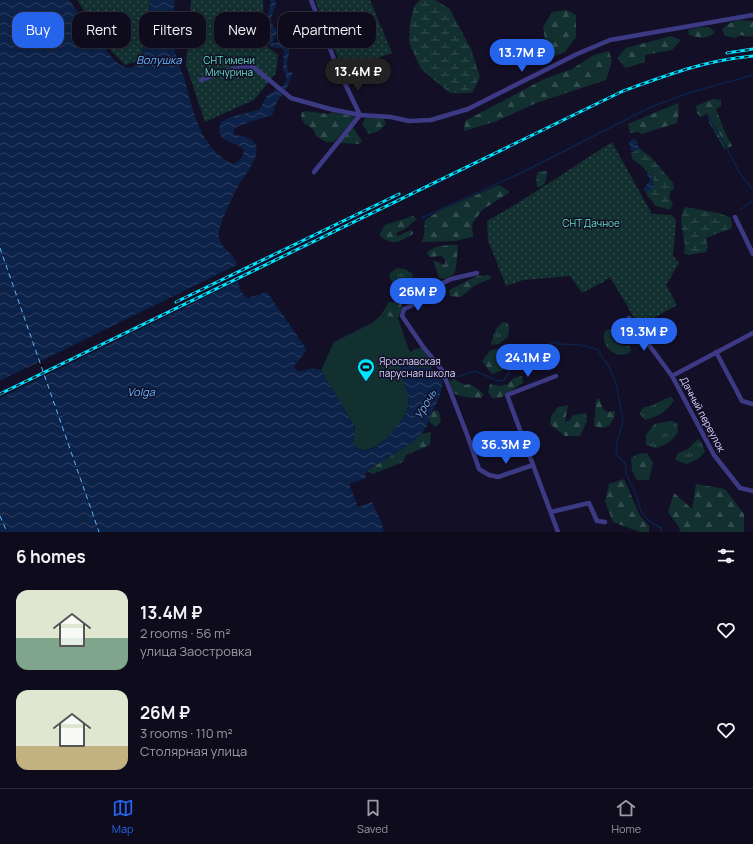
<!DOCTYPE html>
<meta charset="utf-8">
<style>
body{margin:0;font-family:Manrope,sans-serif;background:#171425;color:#f1f3f6;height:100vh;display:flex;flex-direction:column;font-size:15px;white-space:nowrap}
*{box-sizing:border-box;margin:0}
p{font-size:13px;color:#9b9ba3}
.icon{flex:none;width:22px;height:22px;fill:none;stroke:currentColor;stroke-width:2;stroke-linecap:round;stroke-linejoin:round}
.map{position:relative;height:532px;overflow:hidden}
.details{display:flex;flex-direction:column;background:#0e0b1c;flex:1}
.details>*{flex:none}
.hud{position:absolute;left:12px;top:12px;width:400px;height:36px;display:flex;gap:8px}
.price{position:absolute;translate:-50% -34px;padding:0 9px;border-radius:14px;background:#2563eb;color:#fff;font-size:13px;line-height:26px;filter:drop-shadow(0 1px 2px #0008)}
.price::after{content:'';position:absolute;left:50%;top:24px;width:12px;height:9px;margin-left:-6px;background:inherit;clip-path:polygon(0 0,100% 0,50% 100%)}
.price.on{background:#222;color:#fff}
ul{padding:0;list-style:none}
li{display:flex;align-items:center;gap:12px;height:100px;padding:0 16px}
li span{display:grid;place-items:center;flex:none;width:112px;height:80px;border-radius:12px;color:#555}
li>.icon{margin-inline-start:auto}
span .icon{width:48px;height:48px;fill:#fffc;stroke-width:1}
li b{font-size:17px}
h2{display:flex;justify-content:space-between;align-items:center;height:48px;padding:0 16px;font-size:17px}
.pill{padding:0 14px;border-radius:12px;background:#0e0b1c;box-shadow:0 2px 6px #0003,0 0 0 1px #2e2b3b;font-size:14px;line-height:36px}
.pill.on{background:#2563eb;color:#fff}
.tab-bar{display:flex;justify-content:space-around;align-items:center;height:56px;border-top:1px solid #2e2b3b;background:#0e0b1c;font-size:11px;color:#9b9ba3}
.tab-bar a{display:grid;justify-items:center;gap:2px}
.tab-bar .on{color:#2563eb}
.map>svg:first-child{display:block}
.grass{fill:url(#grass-tufts)}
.forest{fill:url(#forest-firs)}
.wetland{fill:url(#wetland-marsh)}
.park{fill:url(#park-dots)}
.pitch{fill:#12302f}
.water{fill:url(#water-waves)}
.pier{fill:#130f26}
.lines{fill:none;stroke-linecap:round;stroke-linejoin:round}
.stream{stroke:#0c2248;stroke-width:1.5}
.ferry{stroke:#62b6ff;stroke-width:1;stroke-dasharray:5 4;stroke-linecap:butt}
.minor{stroke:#3d3a85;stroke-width:4.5}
.rail-casing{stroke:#00e5ff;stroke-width:3}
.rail{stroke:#130f26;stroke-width:1.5;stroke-dasharray:4.5;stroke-linecap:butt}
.labels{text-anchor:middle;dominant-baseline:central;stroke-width:3;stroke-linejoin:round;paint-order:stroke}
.park-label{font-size:10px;fill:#5fe0c0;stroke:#130f26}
.poi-label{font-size:10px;fill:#d9d4ff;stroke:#130f26;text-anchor:start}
.street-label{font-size:10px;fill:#d9d4ff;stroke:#130f26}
.water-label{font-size:11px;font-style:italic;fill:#62b6ff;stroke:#130f26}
</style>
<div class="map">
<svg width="753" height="532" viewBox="0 0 753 532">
<defs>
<pattern id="grass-tufts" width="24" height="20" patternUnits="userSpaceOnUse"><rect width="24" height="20" fill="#12302f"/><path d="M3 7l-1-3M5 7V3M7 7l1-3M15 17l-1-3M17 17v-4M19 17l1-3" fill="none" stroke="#344d4e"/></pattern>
<pattern id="forest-firs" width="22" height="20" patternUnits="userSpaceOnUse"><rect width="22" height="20" fill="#12302f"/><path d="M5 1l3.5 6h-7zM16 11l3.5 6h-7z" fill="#344d4e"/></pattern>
<pattern id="wetland-marsh" width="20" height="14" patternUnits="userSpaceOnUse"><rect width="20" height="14" fill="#12302f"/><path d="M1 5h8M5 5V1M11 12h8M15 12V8" fill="none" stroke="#344d4e"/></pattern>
<pattern id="park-dots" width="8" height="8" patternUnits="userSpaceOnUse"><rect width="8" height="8" fill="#12302f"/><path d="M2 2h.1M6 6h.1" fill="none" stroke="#344d4e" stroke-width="1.8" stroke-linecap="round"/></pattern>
<pattern id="water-waves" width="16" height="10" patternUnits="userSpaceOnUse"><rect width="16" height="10" fill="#0c2248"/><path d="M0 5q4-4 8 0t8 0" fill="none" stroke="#2f4163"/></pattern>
</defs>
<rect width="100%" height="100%" fill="#130f26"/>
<g class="grass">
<path d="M397,268L405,269L413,274L411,283L413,289C399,299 392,287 389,274Z"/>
<path d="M503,322L508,323L509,329L508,337L499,344L491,345C493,335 495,328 503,322Z"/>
<path d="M612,329L611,338C616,345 622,346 630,346L631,351C618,363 597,344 606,330Z"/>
<path d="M671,397L674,400C666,413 659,416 645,420L639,413L644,407C655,406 660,400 671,397Z"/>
<path d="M671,421L677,423L678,432C672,441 666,445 656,448L646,445V435L654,424Z"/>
<path d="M698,439L702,443L705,452L698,459L687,464L675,460L678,453L688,449Z"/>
</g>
<g class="forest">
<path d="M567,10L576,15V37L565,52L553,57L546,44L543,27L552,12Z"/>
<path d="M737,20L753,21V36L748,37L741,35L735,38L725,36L722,29L728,24Z"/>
<path d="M700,27H709L715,32C707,40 700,38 689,35L688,30Z"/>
<path d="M671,36L681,40L672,50L645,55V62L626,68L617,58L626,48Z"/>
<path d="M609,51L612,61L606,80L536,103L497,121L464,131L465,121L544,79L572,69L594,55Z"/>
<path d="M713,99L721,100V106L716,109L724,130L732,146L724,149L709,122L708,113L701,117L697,113L696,106Z"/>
<path d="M678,103L679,112L677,123L642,134L638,132L630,133L628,124Z"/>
<path d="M306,111L328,114L332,112L352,116L355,118L334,142H326L316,136L314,130L304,123L301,117L302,112Z"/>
<path d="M365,118H383L386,123C382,130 377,132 369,134L362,124Z"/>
<path d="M353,127L362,141L359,144L340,143Z"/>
<path d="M499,185L510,192L482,210L472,224L473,237L455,241L422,242L424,235L425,220L441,210Z"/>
<path d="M413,216L417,219L405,229L396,233L398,236L411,230L414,233C400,242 393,247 379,235L385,225Z"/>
<path d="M449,245H458L456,268L454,274L445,279L439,278L433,260L445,265V259L441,256L429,257L427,252L435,247Z"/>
<path d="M488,275L492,278L474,286L461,297L450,296L449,290L477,276Z"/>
<path d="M389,302H398L402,304L401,311L398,318L381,315Z"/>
<path d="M495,349H500L506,353L508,359L503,370L492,374L482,361L490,351Z"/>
<path d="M522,376L523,383L500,398H492L488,392L490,384L502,386L507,384L514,378Z"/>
<path d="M454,379L465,385L470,384L484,394L481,398C470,398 462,397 453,393L449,381Z"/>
<path d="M599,398L603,409L607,412L615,411V416L609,426L602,428L594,426L596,400Z"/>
<path d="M568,405L565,421H569L573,415L586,413L587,421L580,436H565L550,424L551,416L558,407Z"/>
<path d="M435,410L439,412L441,422L436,427L429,422L432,412Z"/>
<path d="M431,432L430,445L406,455L403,462L373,474L366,471L405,447L421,434Z"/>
<path d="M647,453L653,463L649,480H637L632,470L631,458L638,454Z"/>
<path d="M624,479L640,516L649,526V532H640L613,522L605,501L609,484Z"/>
<path d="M696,484L725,489L744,514V532H678L681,530L668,512L674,493L692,509Z"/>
</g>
<g class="wetland">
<path d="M420,0H435L449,8L471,49L480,77L472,93H450L421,69L409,43L410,23L414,6Z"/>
<path d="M639,148L651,157L673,183L674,190H671L669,198L673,203L670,210L656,206L646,194V192C651,188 652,185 653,179L642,166L632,159L631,153Z"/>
<path d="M542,171H547C547,178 546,187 537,187L536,177L538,172Z"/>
<path d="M685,207L719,213L731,218L732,228L706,238L708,248L706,252L688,255L684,253C688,236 675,225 685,207Z"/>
</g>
<g class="park">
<path d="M77,0H150L146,33L140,60L125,65L112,52Z"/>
<path d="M191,0H263L264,44L278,55L276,73L254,100L205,122L186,65Z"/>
<path d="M315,0H370L392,53L343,70Z"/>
<path d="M612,142L652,214L672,215L676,221L673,256L679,263L666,285L677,305L639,326L610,277L603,282L582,293L570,276L523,280L506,286L488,240L487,221L518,203Z"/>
</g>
<path class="pitch" d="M381,315L398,318L409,350L411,352L415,349L421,348L433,364L431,368H420L407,361L400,370C404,380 411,395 408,406C404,423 376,458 356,448L353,443L355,427L321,370L334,342L372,323Z"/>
<g class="water">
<path d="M0,0H69L113,59C147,93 147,19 150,0H175C173,14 172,29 173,43C175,55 180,66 184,78C193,110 200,149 233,164C240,161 243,158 244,150C236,140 213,144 221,122C233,114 247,114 260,109L267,95L283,86L286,80V75L283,70L284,51L281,48C276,48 272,48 268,44C270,38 272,33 269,28C269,26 267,24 267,22C266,16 272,9 270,0H275L276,4L271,18V23C272,25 274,26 275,28C279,33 274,39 273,43C276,44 279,42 282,42C292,44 289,52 288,58C286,62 287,67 288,71L293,73L287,87L277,102L272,115L238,126L234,129V134C240,136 250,137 254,142C263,153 246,174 240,183C235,190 220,224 219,231C216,246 234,252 237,265C241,279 234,289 248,298L267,292L307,350L294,366L297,371H304L312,368L321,370L355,427L353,443L356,448C373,456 387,439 396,427C402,420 408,412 409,403C409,391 396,370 401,361H407L420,368H431L442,378C444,389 438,401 433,410C430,416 429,422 426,428C412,447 388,458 368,469L365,474L366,478L349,484L358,507L372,502L382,524L384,532H0Z"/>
<path d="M632,139L636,140L639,148L634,152L631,150L629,143Z"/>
<path d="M649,173L653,179L654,188L646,192L643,190L650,181L647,174Z"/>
</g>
<path class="pier" d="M239,264L240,280L0,398V381Z"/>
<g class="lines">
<g class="stream">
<path d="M707,115L725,144L739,172L753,190"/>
<path d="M740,210L753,200"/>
<path d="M422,218L523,172L653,106L692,92L753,75"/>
<path d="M441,379L461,376L475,371L498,381L504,380L510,371L511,364L522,362L554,342L559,344L580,345L597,349L610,368L617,387L623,422L617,441L616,454L626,464V473L638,500L641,512L649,521L661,528V532"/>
</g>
<g class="ferry">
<path d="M0,248L99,532"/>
<path d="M0,516L7,532"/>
</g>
<g class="minor">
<path d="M311,0L338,69L360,115L314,172"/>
<path d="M201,80L229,70L252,66L291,98L330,109L360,115L391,117L409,121L431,120L468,109L577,54L610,40L753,15"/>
<path d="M735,217L753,254"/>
<path d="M477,273L451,279L439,285L423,300L404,309L402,316L424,348L442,370L468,437L479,469L489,475L498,477L533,465"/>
<path d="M629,318L672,376L714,455L740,488L753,491"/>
<path d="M716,352L742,401L753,404"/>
<path d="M556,376L507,395L558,532"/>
<path d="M672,376L753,333"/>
<path d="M551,512L589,503L597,521L605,522"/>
</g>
<g class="rail-casing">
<g id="rail">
<path d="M727,53L753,49"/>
<path d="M176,302L399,194"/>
<path d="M0,394L623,91C667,75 706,60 753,56"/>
</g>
</g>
<use href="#rail" class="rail"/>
</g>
<defs>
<g id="stadium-pin" transform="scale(0.9)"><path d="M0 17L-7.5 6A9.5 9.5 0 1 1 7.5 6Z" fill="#00e5ff" stroke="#130f26"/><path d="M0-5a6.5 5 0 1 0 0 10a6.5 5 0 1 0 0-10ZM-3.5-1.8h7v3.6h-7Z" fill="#111"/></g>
</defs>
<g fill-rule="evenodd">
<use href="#stadium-pin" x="366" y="367"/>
</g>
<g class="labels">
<g class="park-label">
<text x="229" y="60">СНТ имени<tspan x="229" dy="12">Мичурина</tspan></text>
<text x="591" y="223">СНТ Дачное</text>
</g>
<g class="poi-label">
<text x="379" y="361">Ярославская<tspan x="379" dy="12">парусная школа</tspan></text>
</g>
<g class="street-label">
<text transform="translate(703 414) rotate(62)">Дачный переулок</text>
</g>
<g class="water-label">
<text x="159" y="59">Волушка</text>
<text x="141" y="391">Volga</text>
<text transform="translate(425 404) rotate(-60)">Урочь</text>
</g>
</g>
</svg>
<b class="price" style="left:522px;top:73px">13.7M ₽</b>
<b class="price on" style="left:358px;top:92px">13.4M ₽</b>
<b class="price" style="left:418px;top:312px">26M ₽</b>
<b class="price" style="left:644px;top:352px">19.3M ₽</b>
<b class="price" style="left:528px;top:378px">24.1M ₽</b>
<b class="price" style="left:506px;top:465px">36.3M ₽</b>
<div class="hud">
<a class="pill on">Buy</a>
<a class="pill">Rent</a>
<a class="pill">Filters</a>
<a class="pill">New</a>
<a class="pill">Apartment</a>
</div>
</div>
<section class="details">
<h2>6 homes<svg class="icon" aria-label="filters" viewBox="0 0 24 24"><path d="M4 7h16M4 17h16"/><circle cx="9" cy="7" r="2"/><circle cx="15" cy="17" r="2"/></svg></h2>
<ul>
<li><span style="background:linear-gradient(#dfe7d0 60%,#7fa58c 0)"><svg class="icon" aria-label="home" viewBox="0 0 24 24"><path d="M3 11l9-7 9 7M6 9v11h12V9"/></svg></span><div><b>13.4M ₽</b><p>2 rooms · 56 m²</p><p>улица Заостровка</p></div><svg class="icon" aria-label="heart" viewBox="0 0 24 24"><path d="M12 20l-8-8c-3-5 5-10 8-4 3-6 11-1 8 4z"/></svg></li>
<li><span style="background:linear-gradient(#dfe7d0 70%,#c2b280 0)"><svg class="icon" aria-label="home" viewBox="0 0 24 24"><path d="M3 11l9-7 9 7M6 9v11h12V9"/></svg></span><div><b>26M ₽</b><p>3 rooms · 110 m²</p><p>Столярная улица</p></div><svg class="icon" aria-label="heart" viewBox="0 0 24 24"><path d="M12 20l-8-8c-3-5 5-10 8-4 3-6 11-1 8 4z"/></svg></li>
</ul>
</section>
<nav class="tab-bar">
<a class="on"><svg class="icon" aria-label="map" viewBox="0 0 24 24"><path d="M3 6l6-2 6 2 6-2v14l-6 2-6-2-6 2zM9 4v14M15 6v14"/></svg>Map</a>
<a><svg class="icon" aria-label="saved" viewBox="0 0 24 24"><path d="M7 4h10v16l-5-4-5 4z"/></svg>Saved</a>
<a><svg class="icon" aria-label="home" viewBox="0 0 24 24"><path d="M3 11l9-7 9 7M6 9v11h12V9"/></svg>Home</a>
</nav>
